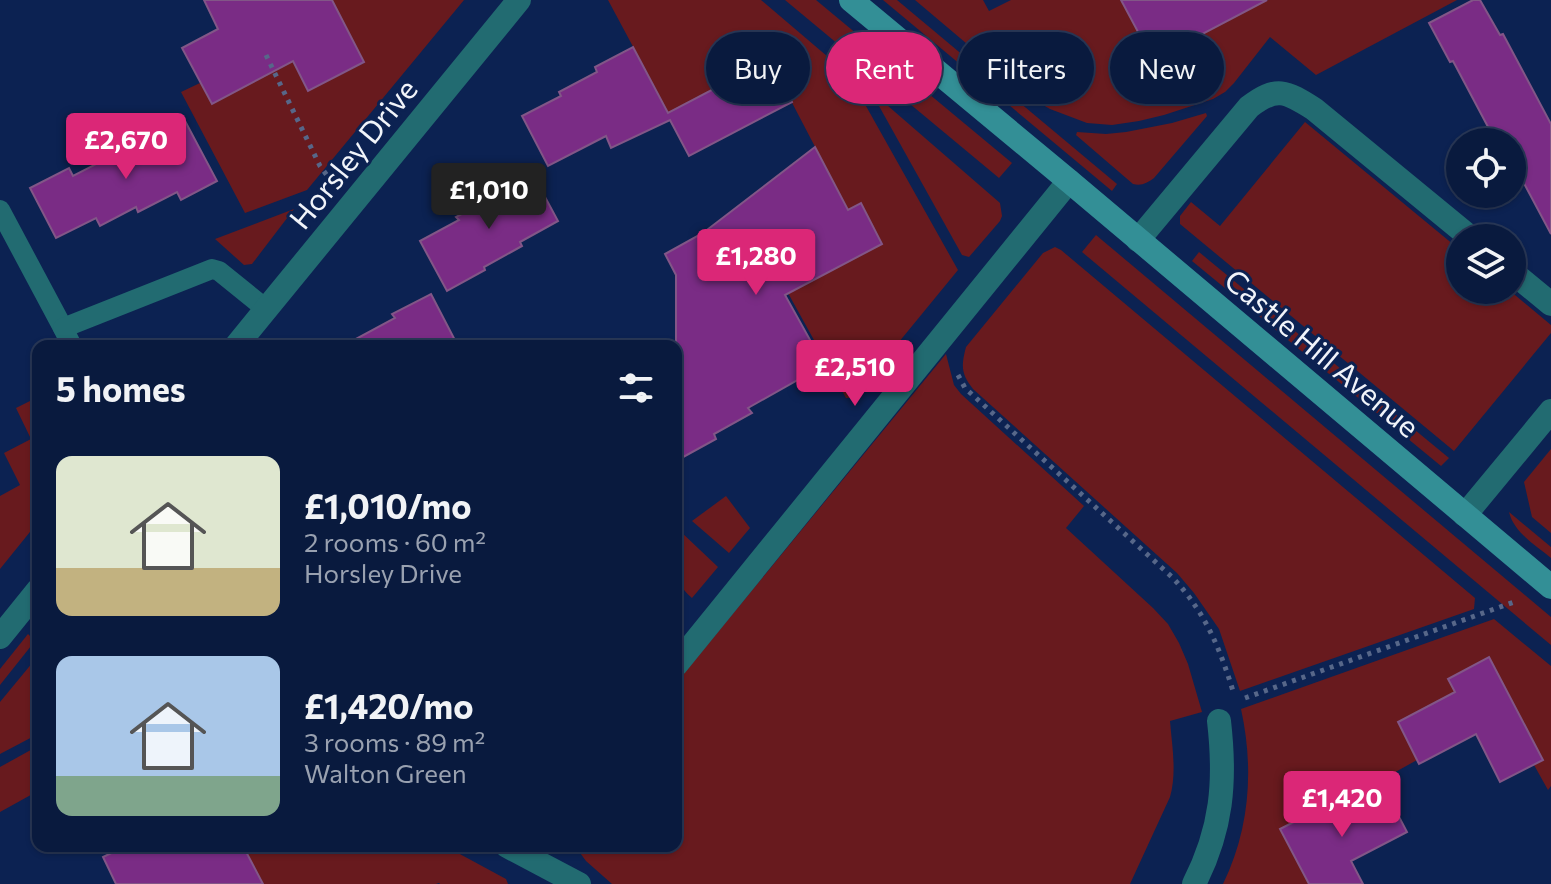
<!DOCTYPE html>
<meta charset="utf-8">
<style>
body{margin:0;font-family:Commissioner,sans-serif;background:#172749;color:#f1f3f6;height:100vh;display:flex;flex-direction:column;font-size:30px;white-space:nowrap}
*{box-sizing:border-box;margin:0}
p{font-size:26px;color:#99a1b0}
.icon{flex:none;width:44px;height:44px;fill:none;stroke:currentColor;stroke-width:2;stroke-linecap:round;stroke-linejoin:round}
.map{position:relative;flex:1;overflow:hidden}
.panel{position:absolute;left:32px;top:340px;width:650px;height:512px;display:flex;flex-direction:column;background:#091a3e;border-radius:16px;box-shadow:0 2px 6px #0004,0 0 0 2px #293858}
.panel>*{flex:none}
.guide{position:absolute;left:706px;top:32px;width:724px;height:72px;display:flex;gap:16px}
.fabs{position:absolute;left:1446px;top:128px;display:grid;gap:16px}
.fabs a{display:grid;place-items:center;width:80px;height:80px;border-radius:50%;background:#091a3e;box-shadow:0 2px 6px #0004,0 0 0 2px #293858;font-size:40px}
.price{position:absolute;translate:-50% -68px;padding:0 18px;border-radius:8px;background:#db2777;color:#fff;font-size:26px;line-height:52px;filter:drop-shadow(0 2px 4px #0008)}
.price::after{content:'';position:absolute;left:50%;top:48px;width:24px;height:18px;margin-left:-12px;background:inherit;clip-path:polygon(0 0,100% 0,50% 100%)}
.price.selected{background:#222;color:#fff}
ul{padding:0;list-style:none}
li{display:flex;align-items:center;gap:24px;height:200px;padding:0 24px}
li span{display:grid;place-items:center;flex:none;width:224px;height:160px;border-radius:16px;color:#555}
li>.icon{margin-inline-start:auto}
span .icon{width:96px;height:96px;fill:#fffc;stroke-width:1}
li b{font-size:34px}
h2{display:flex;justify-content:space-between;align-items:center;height:96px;padding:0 24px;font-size:34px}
.chip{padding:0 28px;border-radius:36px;background:#091a3e;box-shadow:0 2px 6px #0004,0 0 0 2px #293858;font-size:28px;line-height:72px}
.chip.selected{background:#db2777;color:#fff}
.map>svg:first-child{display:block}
.green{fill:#681a1e}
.building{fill:#7a2c85;stroke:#825687;stroke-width:2}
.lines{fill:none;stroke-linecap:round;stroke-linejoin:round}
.path{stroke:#576789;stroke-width:5;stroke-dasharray:4 6;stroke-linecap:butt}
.lane{stroke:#226b71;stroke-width:20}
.street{stroke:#226b71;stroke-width:24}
.secondary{stroke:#338f96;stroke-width:24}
.labels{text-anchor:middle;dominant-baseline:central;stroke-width:6;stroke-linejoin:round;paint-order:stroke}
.street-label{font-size:30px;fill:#f1f4fa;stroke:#0c2252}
</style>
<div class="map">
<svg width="1551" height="884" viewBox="0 0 1551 884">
<rect width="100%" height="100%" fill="#0c2252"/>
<g class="green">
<path d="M332,0H464L307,190L245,213L181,92L200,83L212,104L265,76L284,46L308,91L364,63Z"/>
<path d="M608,0H761L848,74L958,270L853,398H846L788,293L882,244L861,203L848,210L764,49L724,70L729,81L667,114L660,97Z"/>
<path d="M785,0H816L1012,163L999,178Z"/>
<path d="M883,0H897L1117,184L1112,191Z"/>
<path d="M915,0H983L989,11L1011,0H1121L1153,60L1268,0H1457L1316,75L1270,37L1234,83L1225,92L1213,99L1164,115L1139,121L1112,125L1087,123L1050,109L1031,98Z"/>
<path d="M880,99L1000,203L1002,216L1000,221L969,257L962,255L879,106Z"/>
<path d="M1206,113L1207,116L1154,178C1147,183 1142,186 1133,184L1076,135L1077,132L1106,134L1126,132L1172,123Z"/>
<path d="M1305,122L1460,250V290H1509L1551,325V333L1454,451L1180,224V216L1191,202L1220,226Z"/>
<path d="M294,209L252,264L244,265L215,239Z"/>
<path d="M1096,235L1551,617V645L1082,252Z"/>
<path d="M1055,247L1061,250L1475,598L1474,609L1240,691L1219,629L1194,593L1177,573L973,389C961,374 961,366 966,347L1043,253Z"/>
<path d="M1199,252L1449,458L1441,466L1192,261Z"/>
<path d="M946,354L954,385L961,394L1084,506L1066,528L1153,608L1168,624L1179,643L1188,664L1202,712L1170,721C1172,746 1177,772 1170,797L1130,884H612L586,861L575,846H676V740L684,730L676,723V683Z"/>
<path d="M38,397V522L0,569V496L20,485L4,453L31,439L16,408Z"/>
<path d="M1551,449V533L1532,517L1524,482Z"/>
<path d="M726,496L750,528L729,553L692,521Z"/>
<path d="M1509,512L1551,547V558C1536,545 1514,533 1509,512Z"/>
<path d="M680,531L718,567L692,598C670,580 676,559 676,533Z"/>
<path d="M1494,619L1551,666V786L1548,790L1534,765L1542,760L1455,692L1398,722L1417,760L1381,780L1385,790L1328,820L1320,808L1281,829L1309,884H1223C1250,829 1254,768 1241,709Z"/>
<path d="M28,634L35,641L0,685V669Z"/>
<path d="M38,656V734L0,754V702Z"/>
<path d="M38,746V791L0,812V767Z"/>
<path d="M243,846H445L506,879L508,884H440L439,883L436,884H263Z"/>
</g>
<g class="building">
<path d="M204,0H332L364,62L308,91L293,61L212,104L182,48L218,29Z"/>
<path d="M1121,0H1267L1153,60Z"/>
<path d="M1473,0H1480L1500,35L1503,34L1551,124V234L1519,174L1514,176L1512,172V142H1496L1453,61L1450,62L1429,23Z"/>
<path d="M633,47L668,113L729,81L724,70L764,49L792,102L689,156L670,120L611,148L606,136L548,166L522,116L561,96L559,92L597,72L595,67Z"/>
<path d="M184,119L217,181L181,200L177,192L138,212L136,207L100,226L96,218L56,238L30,188L69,168L73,176Z"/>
<path d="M815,147L848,210L861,203L882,244L785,295L824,365L748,408L752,413L714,434L716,439L676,461V275L665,254L703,233Z"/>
<path d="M531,171L558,221L520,242L522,246L484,267L485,270L447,291L420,241L459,220L456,217L495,196L493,192Z"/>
<path d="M431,294L458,346H343L395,318L392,314Z"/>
<path d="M1489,657L1543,760L1500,782L1476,734L1419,764L1398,722L1455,692L1448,679Z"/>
<path d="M1385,790L1407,832L1351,861L1363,884H1309L1280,829L1321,808L1328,820Z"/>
<path d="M126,846H243L263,884H116L103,857Z"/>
</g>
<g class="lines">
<g class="path">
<path d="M266,55L320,166L329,178"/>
<path d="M958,375L965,388L1172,577C1205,612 1219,646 1233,691"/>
<path d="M1245,698L1514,602"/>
</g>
<g class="lane">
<path d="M0,210L63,328"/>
<path d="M72,346L63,328L212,269L219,271L266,309"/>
</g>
<g class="street">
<path d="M1138,240L1249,107C1276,86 1286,91 1314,109L1471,238"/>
<path d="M1512,272L1551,304"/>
<path d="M236,346L519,0"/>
<path d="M1465,515L1551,411"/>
<path d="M0,637L38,590"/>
<path d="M676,665L1069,181"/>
<path d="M507,846L579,884"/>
<path d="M1194,884C1222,829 1226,782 1219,721"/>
</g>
<path class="secondary" d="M851,0L1069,181L1551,587"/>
</g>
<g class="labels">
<g class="street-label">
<text transform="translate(352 153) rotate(-51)">Horsley Drive</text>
<text transform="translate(1323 352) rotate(40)">Castle Hill Avenue</text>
</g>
</g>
</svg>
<div class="fabs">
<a><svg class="icon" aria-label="locate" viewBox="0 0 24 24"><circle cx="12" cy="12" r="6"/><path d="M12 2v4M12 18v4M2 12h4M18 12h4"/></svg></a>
<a><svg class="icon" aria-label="layers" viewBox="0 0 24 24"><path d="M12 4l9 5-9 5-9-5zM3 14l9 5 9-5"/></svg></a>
</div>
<b class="price" style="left:126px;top:181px">£2,670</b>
<b class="price selected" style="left:489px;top:231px">£1,010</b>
<b class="price" style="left:756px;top:297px">£1,280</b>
<b class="price" style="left:855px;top:408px">£2,510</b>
<b class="price" style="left:1342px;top:839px">£1,420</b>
<div class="guide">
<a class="chip">Buy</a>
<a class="chip selected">Rent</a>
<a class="chip">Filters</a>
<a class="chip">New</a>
</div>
<section class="panel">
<h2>5 homes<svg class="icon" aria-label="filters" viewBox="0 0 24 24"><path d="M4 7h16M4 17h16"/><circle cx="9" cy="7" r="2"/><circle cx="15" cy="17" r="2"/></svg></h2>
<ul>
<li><span style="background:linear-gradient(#dfe7d0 70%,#c2b280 0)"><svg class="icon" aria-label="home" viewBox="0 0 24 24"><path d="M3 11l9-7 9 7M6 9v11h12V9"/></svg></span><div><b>£1,010/mo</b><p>2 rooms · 60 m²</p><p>Horsley Drive</p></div></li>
<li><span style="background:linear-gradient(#a9c7e8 75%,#7fa58c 0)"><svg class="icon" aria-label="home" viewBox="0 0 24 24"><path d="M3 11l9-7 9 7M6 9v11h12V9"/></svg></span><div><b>£1,420/mo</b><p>3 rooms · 89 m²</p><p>Walton Green</p></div></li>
</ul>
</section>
</div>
